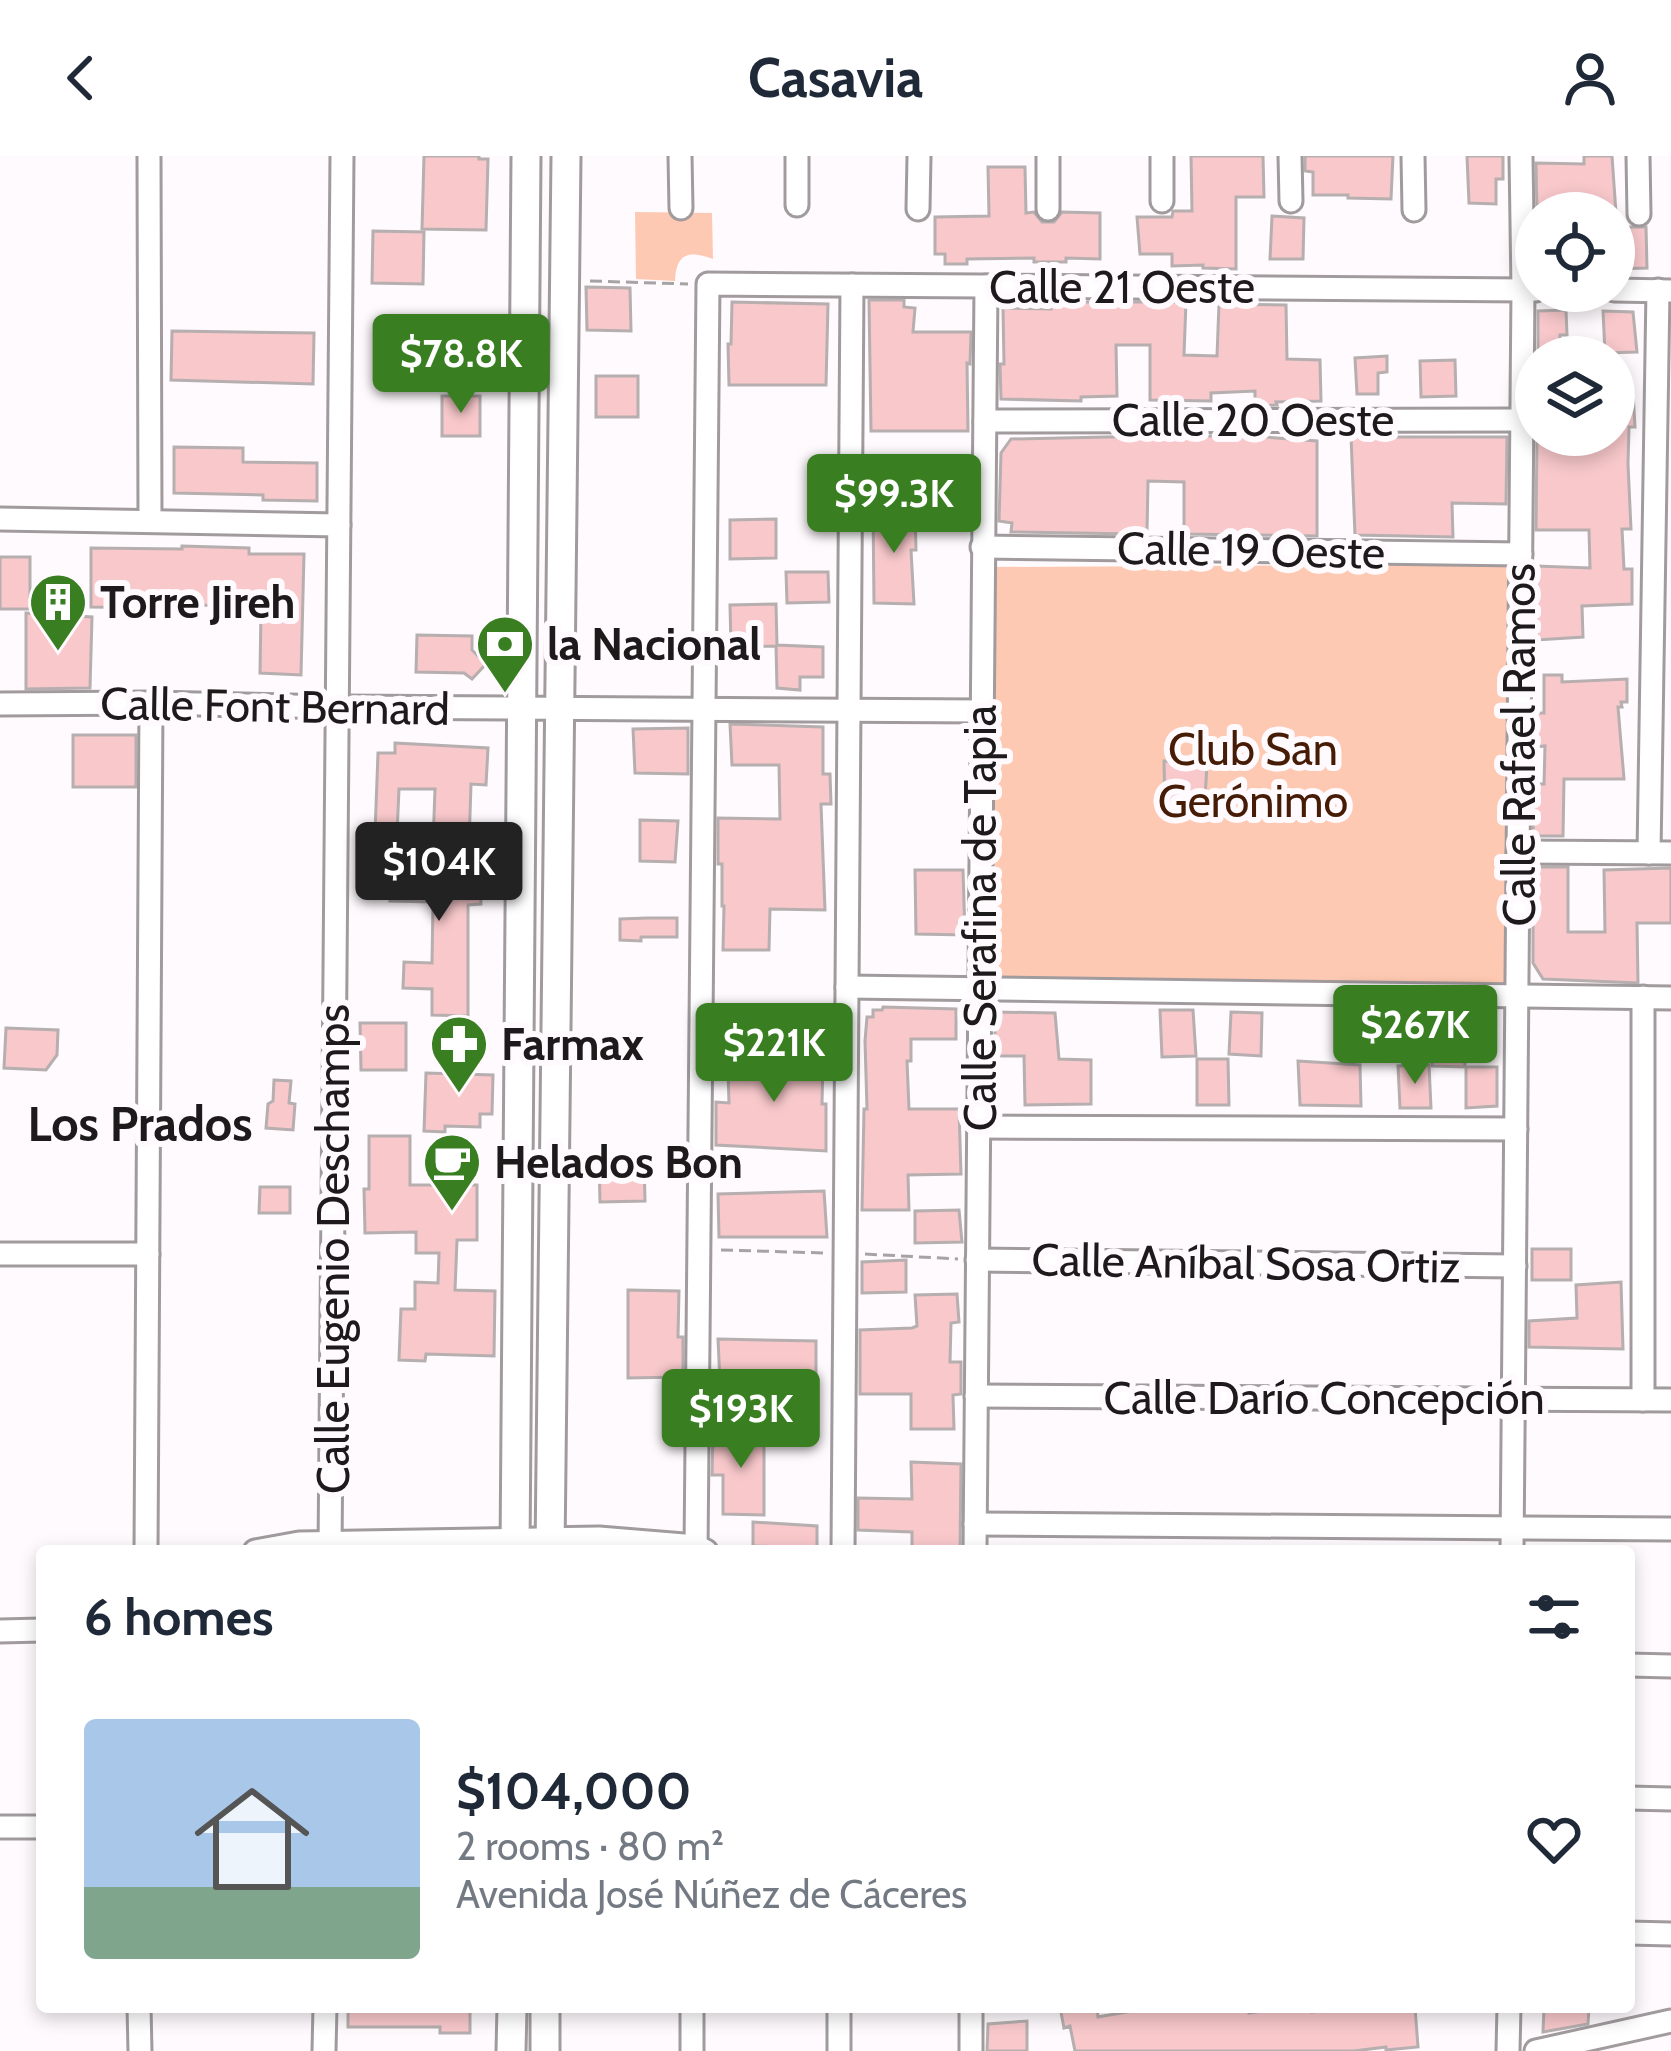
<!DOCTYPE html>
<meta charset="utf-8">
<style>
body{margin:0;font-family:Cabin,sans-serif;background:#f2f2f3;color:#1f2937;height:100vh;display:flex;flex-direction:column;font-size:45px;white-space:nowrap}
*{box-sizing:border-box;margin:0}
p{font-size:39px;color:#747a83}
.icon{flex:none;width:66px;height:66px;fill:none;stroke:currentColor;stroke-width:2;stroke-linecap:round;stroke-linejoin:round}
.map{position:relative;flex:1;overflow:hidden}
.details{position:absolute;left:36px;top:1389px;width:1599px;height:468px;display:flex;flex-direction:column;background:#fff;border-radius:12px;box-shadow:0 6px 18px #0003}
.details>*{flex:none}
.controls{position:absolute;left:1515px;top:36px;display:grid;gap:24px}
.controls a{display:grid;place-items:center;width:120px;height:120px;border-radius:50%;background:#fff;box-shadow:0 6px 18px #0003;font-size:60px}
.price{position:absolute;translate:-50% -102px;padding:0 27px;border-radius:12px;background:#397f22;color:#fff;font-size:39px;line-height:78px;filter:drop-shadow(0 3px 6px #0008)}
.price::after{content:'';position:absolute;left:50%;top:72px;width:36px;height:27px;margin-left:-18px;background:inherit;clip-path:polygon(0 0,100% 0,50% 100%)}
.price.on{background:#222;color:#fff}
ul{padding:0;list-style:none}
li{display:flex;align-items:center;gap:36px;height:300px;padding:0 48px}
li span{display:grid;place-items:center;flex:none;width:336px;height:240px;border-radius:12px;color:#555}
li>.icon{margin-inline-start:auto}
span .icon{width:144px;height:144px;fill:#fffc;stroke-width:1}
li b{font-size:51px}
h2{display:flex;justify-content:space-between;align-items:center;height:144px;padding:0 48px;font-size:51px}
header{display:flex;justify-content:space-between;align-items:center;height:156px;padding:0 48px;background:#fff;font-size:54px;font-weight:700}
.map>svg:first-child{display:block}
.green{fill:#fec9b2}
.building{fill:#f8c8cb;stroke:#b6aeaf;stroke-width:3}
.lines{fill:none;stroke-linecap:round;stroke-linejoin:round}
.minor-casing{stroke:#a19b9e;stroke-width:27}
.major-casing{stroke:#a19b9e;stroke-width:33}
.path{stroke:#a6a3a5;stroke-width:3;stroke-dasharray:12 6;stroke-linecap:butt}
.minor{stroke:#fff;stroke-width:21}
.major{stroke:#fff;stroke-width:27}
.labels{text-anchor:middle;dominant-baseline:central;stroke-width:12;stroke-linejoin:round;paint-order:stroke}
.street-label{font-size:45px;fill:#1c1a1b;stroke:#fffafd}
.poi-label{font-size:45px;font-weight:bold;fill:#1c1a1b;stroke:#fffafd;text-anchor:start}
.park-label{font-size:45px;fill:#461c06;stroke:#fffafd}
.neighbourhood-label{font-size:48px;font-weight:bold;fill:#1c1a1b;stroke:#fffafd}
</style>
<header><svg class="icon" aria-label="back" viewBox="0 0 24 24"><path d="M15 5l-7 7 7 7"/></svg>Casavia<svg class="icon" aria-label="person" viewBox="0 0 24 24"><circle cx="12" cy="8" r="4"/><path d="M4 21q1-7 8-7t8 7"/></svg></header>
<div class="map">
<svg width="1671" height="1895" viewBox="0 0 1671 1895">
<rect width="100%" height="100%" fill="#fffafd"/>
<g class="green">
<path d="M635,56L712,57L713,103C689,94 676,97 675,125L636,123Z"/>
<path d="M1516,408L1505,830L990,825L995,411Z"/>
</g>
<g class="building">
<path d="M424,0H479V3H488L486,74L422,73Z"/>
<path d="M1191,0H1263L1264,41H1236V113L1203,112V109L1172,110V98H1140L1137,61H1172L1173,55H1192Z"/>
<path d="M1305,0H1393L1391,43L1348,42V39H1313V16L1305,15Z"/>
<path d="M1467,0H1503V23H1496V48L1469,47Z"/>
<path d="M1584,0H1612L1616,57H1537L1536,7L1584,8Z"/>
<path d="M988,11H1025L1026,57L1034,56L1042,66H1054L1062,56L1100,57V103L1066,102V106H1034V102L967,103V108H945V98H935V61L989,60Z"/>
<path d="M1272,60L1304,62L1303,103H1270Z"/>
<path d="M1633,71H1646L1647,112L1615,113L1614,72Z"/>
<path d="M373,75L424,76L423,128L372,127Z"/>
<path d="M586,131L630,132L631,175L587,174Z"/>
<path d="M869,144H904V151L915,152L913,176H971L970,208L967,207L968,275H871Z"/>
<path d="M732,146L828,148L826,229H729L728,188H731Z"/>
<path d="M1051,146H1186L1184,199L1217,200L1219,148L1286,149L1287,203L1320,204L1321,245L1276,246L1277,249L1255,250V235L1211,237V245L1150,244V189H1116L1117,240L1081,241V245L1001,243L1000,208H1004L1003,152L1051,153Z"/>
<path d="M1566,154L1567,179H1560L1559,195H1538V155Z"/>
<path d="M1603,155L1633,156L1637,196L1605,197Z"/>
<path d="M172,175L314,177L313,228L171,224Z"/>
<path d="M1387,200V216L1378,217V238H1357L1355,202Z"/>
<path d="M1455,204L1456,240L1421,241L1420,205Z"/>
<rect x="596" y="220" width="42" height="41"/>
<path d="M1614,236H1633L1635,271H1629L1628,308L1631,373H1622L1624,413H1632V448L1582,450L1583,481L1537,484V410L1590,412L1589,374H1536L1537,279H1614Z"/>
<rect x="442" y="240" width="38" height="40"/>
<path d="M1152,280H1252L1317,285V380L1184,378V326L1148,325L1147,376L1134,375V378L1011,376L1012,367L999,365L1001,297L1011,283Z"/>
<path d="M1351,281H1507L1506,348L1452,347L1453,381L1355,379Z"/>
<path d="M174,291L243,292V306L317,307V345L263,344V339L174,337Z"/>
<path d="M873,354L915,355L916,394H911L914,448L874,447Z"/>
<path d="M776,363V402L730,403V364Z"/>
<path d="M182,390L249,392V398H304L301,519L260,517L261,453L259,451L170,448V452L91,451V392L182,393Z"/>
<rect x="0" y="401" width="30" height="52"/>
<path d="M786,416H828L829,446L787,447Z"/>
<path d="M776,448L777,489L823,491V521H800V534L777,532L776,490L731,491L730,449Z"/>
<path d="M26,457L92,461L90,532L26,533Z"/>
<path d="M417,479L472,480V494L486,508L472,523L464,517L416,516Z"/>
<path d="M1544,519H1562V526L1627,523V546H1621L1622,551H1618L1624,623H1564L1563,680H1533L1534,628H1544L1545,590L1534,591V557H1544Z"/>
<path d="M730,568L823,571V618H830L831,648H821L825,754L770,753L769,794H723L724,750H722V708H718V662L780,663L779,609H732Z"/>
<path d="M688,572V618L635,617L633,573Z"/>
<rect x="73" y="579" width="63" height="52"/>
<path d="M395,587L488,592L486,629L471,628L469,690L433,688L435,633H399L397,678L375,677L378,597H395Z"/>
<path d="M1164,605L1207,608L1204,660L1165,658Z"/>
<path d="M640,664L678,665L675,706L640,705Z"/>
<path d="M389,693L428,694L427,731H455L457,697L486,698L485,724H480L481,748L468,749V860L432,859V833L403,832L404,806L432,807L433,746L390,745L391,740L384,739L385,709H389Z"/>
<path d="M1533,711H1568V776H1605L1604,714L1671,712V767H1637L1638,827L1543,823L1533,807Z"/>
<path d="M915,714H963L965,779L916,778Z"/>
<path d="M647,762H677V781H641V785L620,784V763Z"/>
<path d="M883,851L956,853V883H911V905H907L909,953H959L961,1018L908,1019L909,1054H862L864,953H867L865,885L867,861H873V854H882Z"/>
<path d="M1160,854H1193L1196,900L1162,901Z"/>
<path d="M995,856L1055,857L1059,903L1091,904V948L1025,949L1024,900H995Z"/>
<path d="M1231,856L1262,857L1261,900L1229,898Z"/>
<path d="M1431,858H1464L1465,911L1432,910Z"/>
<path d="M360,867H406V914H361Z"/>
<path d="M6,872L58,874L57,899L46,914L4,912Z"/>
<path d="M764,899V903H823L822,948H826V995L716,989V946L729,947L728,915L734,914L733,900Z"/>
<path d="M1197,903H1228L1229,949H1197Z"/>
<path d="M1298,905L1360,909L1361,950L1300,949Z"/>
<path d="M1429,909L1431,952H1400L1398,910Z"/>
<path d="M1466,911H1497V950L1466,952Z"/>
<path d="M426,917L493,919L492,958H480V971L445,970V976L424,975Z"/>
<path d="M274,924L291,925L289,947L295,948L293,974L266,972L268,948L273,945Z"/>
<path d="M369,980H410V1029H477V1084H457L455,1134L495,1135L494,1200L426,1198L425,1205L399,1204L401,1153H415V1126L438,1127L439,1097H416V1076L365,1077L364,1033H369Z"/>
<path d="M644,1002L645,1045L600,1046L599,1004Z"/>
<path d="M260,1031H290V1057H259Z"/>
<path d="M824,1035L827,1081H719L718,1038Z"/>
<path d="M959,1054L962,1086L915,1087V1055Z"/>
<rect x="1532" y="1093" width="39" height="31"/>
<path d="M906,1104V1136L862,1137V1106Z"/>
<path d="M1621,1126L1623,1193L1529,1191V1165L1577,1162L1576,1129Z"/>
<path d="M628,1134L679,1135L678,1181H683V1221L628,1222Z"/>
<path d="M957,1138L959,1166L951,1167L950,1206H961V1238L953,1239L954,1273H911V1238H860V1174L912,1172L917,1170L915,1139Z"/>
<path d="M718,1183L816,1185V1267H774L773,1225L720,1226Z"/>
<path d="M713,1276H764V1359L723,1358V1319H712Z"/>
<path d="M911,1306L961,1308L960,1395H912V1376L858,1374V1342L912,1343Z"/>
<path d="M753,1366L817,1370V1395H780V1391L753,1390Z"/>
<path d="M348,1851H470V1877H440V1871H348Z"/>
<path d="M1060,1851H1097L1098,1861L1155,1851H1248L1249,1857L1287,1851H1311L1312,1856L1348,1851H1415L1418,1891L1386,1894V1891L1354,1895H1075L1070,1870L1064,1872Z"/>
<path d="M1544,1851H1589L1588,1868L1543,1876Z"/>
<path d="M1027,1865V1895H987L988,1868Z"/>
</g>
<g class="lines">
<g class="minor-casing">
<g id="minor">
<path d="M149,0L150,365"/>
<path d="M680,0L681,52"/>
<path d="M797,0V49"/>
<path d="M1048,0V53"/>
<path d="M1290,0L1291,45"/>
<path d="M1413,0L1414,54"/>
<path d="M1638,0L1639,58"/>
<path d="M1162,45V0"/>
<path d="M918,53L919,0"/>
<path d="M1614,134L1670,135"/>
<path d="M985,265L1522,264"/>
<path d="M0,363L339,369"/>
<path d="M982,391L1521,398"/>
<path d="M0,548L151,547L337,551L982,555"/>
<path d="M1518,696L1671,697"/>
<path d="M1649,697L1658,134"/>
<path d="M847,831L1671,842"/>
<path d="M1643,841V1244"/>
<path d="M979,971L1516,973"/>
<path d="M0,1098H148"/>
<path d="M977,1104L1515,1110"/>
<path d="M976,1240L1671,1244"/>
<path d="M975,1368L1671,1373"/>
<path d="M146,1395L151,547"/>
<path d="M255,1395L299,1387L599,1382L696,1390L706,1395"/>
<path d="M330,1395L342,0"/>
<path d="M696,1395L708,128L1536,134"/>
<path d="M843,1395L852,129"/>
<path d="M975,1395L986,130"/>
<path d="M1512,1395L1523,133L1521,0"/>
<path d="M0,1475L42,1474"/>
<path d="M1629,1509L1671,1510"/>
<path d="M1629,1642L1671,1643"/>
<path d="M0,1671H42"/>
<path d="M1629,1777L1671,1778"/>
<path d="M139,1851L140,1895"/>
<path d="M324,1895L325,1851"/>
<path d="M692,1895V1851"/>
<path d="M839,1895V1851"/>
<path d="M971,1895V1851"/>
<path d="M1508,1895L1509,1851"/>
<path d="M1536,1895L1671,1865"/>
</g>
</g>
<g class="major-casing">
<g id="major">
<path d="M515,1395L526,0"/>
<path d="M550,1395L566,0"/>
<path d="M511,1895L512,1851"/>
<path d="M545,1895V1851"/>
</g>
</g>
<g class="path">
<path d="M590,125L688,128"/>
<path d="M721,1094L826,1097"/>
<path d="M865,1098L958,1103"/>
</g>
<use href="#minor" class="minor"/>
<use href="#major" class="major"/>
</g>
<defs>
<g id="building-pin" transform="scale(3)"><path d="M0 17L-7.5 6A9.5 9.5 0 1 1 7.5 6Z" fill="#397f22" stroke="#fffafd"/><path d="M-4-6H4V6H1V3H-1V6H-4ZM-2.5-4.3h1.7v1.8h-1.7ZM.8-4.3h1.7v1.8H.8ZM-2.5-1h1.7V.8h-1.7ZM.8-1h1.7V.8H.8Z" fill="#fff"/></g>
<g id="bank-pin" transform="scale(3)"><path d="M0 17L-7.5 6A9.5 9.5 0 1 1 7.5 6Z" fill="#397f22" stroke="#fffafd"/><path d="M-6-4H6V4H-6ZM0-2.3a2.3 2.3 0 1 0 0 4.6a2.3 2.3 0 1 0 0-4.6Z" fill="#fff"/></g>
<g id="pharmacy-pin" transform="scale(3)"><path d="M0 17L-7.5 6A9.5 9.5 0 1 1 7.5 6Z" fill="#397f22" stroke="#fffafd"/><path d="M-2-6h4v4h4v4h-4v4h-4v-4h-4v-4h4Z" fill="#fff"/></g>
<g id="cafe-pin" transform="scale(3)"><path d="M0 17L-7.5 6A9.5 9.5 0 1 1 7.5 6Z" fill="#397f22" stroke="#fffafd"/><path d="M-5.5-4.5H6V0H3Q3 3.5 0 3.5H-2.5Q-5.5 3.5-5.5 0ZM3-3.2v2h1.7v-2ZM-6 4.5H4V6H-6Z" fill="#fff"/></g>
</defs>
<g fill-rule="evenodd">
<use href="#building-pin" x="58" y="446"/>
<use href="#bank-pin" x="505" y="488"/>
<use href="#pharmacy-pin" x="459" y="888"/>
<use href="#cafe-pin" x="452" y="1006"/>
</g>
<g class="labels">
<g class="street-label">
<text x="1122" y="131">Calle 21 Oeste</text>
<text x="1253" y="264">Calle 20 Oeste</text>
<text transform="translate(1251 394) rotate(1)">Calle 19 Oeste</text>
<text transform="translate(275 550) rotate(1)">Calle Font Bernard</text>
<text transform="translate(1519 589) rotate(-90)">Calle Rafael Ramos</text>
<text transform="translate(980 762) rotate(-90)">Calle Serafina de Tapia</text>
<text transform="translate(333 1093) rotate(-90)">Calle Eugenio Deschamps</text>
<text transform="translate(1246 1107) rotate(1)">Calle Aníbal Sosa Ortiz</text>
<text x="1324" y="1242">Calle Darío Concepción</text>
</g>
<g class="poi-label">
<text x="100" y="446">Torre Jireh</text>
<text x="547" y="488">la Nacional</text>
<text x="501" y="888">Farmax</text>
<text x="494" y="1006">Helados Bon</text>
</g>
<g class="park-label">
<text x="1253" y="593">Club San<tspan x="1253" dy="52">Gerónimo</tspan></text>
</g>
<g class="neighbourhood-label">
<text x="140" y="968">Los Prados</text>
</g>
</g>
</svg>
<div class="controls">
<a><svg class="icon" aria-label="locate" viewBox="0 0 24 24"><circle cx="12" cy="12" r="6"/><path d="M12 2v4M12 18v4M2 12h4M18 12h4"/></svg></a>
<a><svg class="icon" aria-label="layers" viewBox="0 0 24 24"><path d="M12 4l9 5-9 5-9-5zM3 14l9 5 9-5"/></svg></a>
</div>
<b class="price" style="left:461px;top:260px">$78.8K</b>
<b class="price" style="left:894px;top:400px">$99.3K</b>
<b class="price on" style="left:439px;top:768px">$104K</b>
<b class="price" style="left:1415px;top:931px">$267K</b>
<b class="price" style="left:774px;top:949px">$221K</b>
<b class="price" style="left:741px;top:1315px">$193K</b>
<section class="details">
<h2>6 homes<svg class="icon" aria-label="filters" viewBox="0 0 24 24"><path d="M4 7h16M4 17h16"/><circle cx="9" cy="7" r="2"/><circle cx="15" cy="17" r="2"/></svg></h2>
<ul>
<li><span style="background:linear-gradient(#a9c7e8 70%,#7fa58c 0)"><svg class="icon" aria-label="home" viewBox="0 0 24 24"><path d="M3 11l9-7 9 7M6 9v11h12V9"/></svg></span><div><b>$104,000</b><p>2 rooms · 80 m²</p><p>Avenida José Núñez de Cáceres</p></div><svg class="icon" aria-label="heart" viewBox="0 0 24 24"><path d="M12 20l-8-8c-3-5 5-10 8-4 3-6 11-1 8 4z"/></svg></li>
</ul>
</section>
</div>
